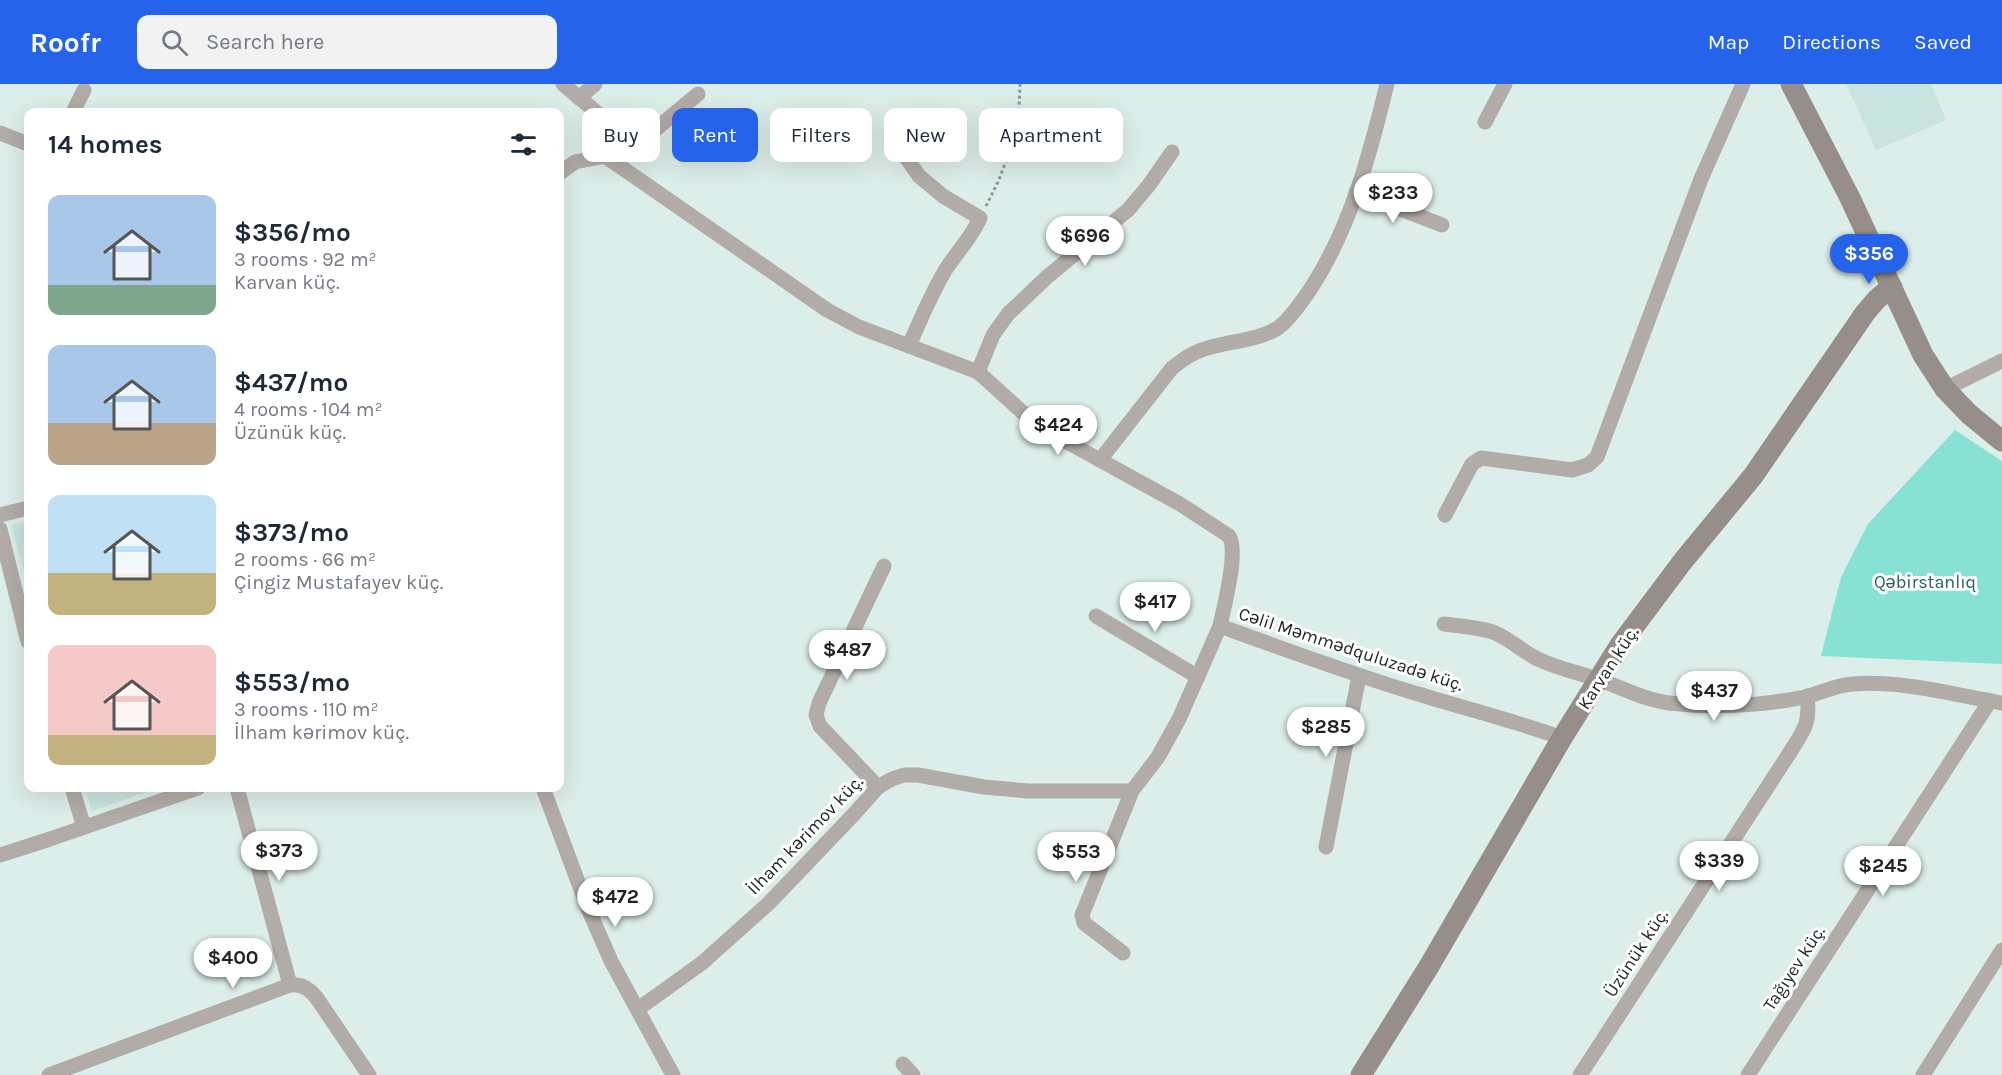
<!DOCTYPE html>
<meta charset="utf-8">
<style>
body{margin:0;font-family:Karla,sans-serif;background:#f2f2f3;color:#1f2937;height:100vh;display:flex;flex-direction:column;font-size:22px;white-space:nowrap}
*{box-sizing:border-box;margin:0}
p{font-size:20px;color:#747a83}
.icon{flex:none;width:33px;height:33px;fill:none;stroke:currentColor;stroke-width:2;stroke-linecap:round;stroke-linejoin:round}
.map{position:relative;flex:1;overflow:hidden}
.details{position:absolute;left:24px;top:24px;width:540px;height:684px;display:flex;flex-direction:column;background:#fff;border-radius:12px;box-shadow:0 6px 24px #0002}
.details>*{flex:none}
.hud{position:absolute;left:582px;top:24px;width:570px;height:54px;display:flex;gap:12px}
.price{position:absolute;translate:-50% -51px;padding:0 14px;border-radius:21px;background:#fff;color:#222;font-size:20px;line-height:39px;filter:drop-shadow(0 2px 3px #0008)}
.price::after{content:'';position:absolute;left:50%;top:36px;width:18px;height:14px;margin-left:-9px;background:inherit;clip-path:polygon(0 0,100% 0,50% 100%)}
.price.selected{background:#2563eb;color:#fff}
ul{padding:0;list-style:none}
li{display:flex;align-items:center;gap:18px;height:150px;padding:0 24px}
li span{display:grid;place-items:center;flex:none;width:168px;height:120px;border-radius:12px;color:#555}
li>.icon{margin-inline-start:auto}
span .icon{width:72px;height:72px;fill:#fffc;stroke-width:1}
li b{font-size:26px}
h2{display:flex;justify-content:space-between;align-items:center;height:72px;padding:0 24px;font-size:26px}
.tag{padding:0 21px;border-radius:12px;background:#fff;box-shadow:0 6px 24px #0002;font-size:21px;line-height:54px}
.tag.selected{background:#2563eb;color:#fff}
header{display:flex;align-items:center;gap:36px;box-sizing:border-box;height:84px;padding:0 30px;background:#2563eb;color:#fff}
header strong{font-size:28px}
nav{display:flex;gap:33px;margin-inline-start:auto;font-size:21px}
.search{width:420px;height:54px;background:#f2f2f3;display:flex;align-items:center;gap:15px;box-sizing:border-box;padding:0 21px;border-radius:12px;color:#747a83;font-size:22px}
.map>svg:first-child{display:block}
.built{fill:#c9e3de}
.green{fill:#87e2d3}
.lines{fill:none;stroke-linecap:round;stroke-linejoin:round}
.path{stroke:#8b9895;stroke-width:3;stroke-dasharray:3 3;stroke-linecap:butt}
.street{stroke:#b2aca8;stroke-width:15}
.secondary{stroke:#978e89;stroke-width:21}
.labels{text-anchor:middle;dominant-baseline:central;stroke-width:6;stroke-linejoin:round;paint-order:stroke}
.park-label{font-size:18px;fill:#276259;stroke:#fff}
.street-label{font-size:18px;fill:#1c2221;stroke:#fff}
</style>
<header>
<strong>Roofr</strong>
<div class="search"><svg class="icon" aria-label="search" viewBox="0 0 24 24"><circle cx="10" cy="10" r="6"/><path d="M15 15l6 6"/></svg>Search here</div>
<nav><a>Map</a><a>Directions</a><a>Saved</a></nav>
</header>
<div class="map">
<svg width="2002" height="991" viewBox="0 0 2002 991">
<rect width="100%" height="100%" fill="#dceeea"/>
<g class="built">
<path d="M1846,0H1931L1946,36L1876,66Z"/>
<path d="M28,437V503L11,441Z"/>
<path d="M85,704H159L92,727Z"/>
</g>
<path class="green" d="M1955,346L2002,377V580L1821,572L1841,493L1868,440Z"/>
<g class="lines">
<path class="path" d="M986,122L998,98L1018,46L1020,0"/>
<g class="street">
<path d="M563,0L615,44L605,72L827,226L859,243L978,288L1031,336L1058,353L1180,420L1229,452C1239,468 1224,522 1220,542C1286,566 1351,590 1418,610C1467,625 1515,637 1562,654"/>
<path d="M579,14L595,0"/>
<path d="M73,28L84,6"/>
<path d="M1485,38L1505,0"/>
<path d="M615,44C627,50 636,56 650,50L698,10"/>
<path d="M0,49L28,60"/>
<path d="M894,56L919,92L943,112L980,134C972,153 957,168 946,185C931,210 920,236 909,262"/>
<path d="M560,89L575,78L605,72"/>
<path d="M1356,108L1442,141"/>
<path d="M978,288L993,251L1008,230L1047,193L1128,126L1149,101L1172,68"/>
<path d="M1945,305L2002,277"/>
<path d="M1100,376L1172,284C1180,278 1188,271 1199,267C1224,257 1255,258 1278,244C1289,236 1297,224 1305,213C1349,150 1369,74 1387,0"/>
<path d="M0,431L28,424"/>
<path d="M1445,431L1472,380L1481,374L1572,386L1588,381L1597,373L1701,95L1743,0"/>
<path d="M0,445L28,558"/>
<path d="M1096,532L1198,593"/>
<path d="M1444,540C1460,542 1477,543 1493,548C1509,554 1524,569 1540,576C1559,585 1580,589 1600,596C1623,604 1645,616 1669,619C1714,624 1760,622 1805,613C1821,609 1836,601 1853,600C1901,596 1955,611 2002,619"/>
<path d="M878,703L820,642L816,631L819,619L884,482"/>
<path d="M72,704L84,743"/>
<path d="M237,704L290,901"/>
<path d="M543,704L587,822L611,877L673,991"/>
<path d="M1326,763L1359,592"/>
<path d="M0,771L47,756L198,704"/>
<path d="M1123,869L1084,839L1082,831L1132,707"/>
<path d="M638,925L702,879L769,819L855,729L878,703L892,695L904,691H918L984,703L1028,707H1132L1158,673L1179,635L1220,542"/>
<path d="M903,980L913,991"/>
<path d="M49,991L290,901C302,900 308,904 316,913L369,991"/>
<path d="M1580,991L1787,673C1802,648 1811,642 1807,612"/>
<path d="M1748,991L1990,617"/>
<path d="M1923,991L2002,866"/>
</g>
<g class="secondary">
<path d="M1791,0L1850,114L1923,271L1945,305L1969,330L2002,357"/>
<path d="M1361,991L1428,884L1562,654L1620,561L1683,477L1753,392L1865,229L1877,215L1892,203"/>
</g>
</g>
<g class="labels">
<g class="park-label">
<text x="1925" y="498">Qəbirstanlıq</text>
</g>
<g class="street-label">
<text transform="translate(1351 565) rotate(18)">Cəlil Məmmədquluzadə küç.</text>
<text transform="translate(1608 584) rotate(-57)">Karvan küç.</text>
<text transform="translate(805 751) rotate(-46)">İlham kərimov küç.</text>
<text transform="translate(1636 869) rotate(-57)">Üzünük küç.</text>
<text transform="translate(1794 884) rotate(-57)">Tağıyev küç.</text>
</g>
</g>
</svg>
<b class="price" style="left:1393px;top:140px">$233</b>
<b class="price" style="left:1085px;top:183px">$696</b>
<b class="price selected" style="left:1869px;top:201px">$356</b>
<b class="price" style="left:1058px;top:372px">$424</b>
<b class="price" style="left:1155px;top:549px">$417</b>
<b class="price" style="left:847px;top:597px">$487</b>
<b class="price" style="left:1714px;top:638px">$437</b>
<b class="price" style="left:1326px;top:674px">$285</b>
<b class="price" style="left:279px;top:798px">$373</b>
<b class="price" style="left:1076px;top:799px">$553</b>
<b class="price" style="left:1719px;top:808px">$339</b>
<b class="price" style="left:1883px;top:813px">$245</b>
<b class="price" style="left:615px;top:844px">$472</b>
<b class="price" style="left:233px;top:905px">$400</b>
<div class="hud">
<a class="tag">Buy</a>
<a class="tag selected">Rent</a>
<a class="tag">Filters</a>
<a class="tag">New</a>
<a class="tag">Apartment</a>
</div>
<section class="details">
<h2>14 homes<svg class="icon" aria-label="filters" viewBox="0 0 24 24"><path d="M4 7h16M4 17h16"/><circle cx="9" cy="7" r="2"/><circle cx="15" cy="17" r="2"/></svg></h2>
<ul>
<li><span style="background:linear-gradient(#a9c7e8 75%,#7fa58c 0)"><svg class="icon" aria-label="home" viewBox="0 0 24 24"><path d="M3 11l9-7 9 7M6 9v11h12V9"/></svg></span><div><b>$356/mo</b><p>3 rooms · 92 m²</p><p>Karvan küç.</p></div></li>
<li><span style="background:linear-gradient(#a9c7e8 65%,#b9a48a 0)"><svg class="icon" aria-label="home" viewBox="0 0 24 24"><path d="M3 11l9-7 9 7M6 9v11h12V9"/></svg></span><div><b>$437/mo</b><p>4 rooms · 104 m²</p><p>Üzünük küç.</p></div></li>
<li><span style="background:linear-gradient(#bfe0f5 65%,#c2b280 0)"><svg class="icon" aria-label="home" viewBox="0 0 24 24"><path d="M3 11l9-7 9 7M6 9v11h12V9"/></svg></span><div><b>$373/mo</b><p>2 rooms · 66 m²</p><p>Çingiz Mustafayev küç.</p></div></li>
<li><span style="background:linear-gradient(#f6c9c9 75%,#c2b280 0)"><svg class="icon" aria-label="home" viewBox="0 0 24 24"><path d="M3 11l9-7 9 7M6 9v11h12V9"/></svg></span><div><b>$553/mo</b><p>3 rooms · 110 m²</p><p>İlham kərimov küç.</p></div></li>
</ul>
</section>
</div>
